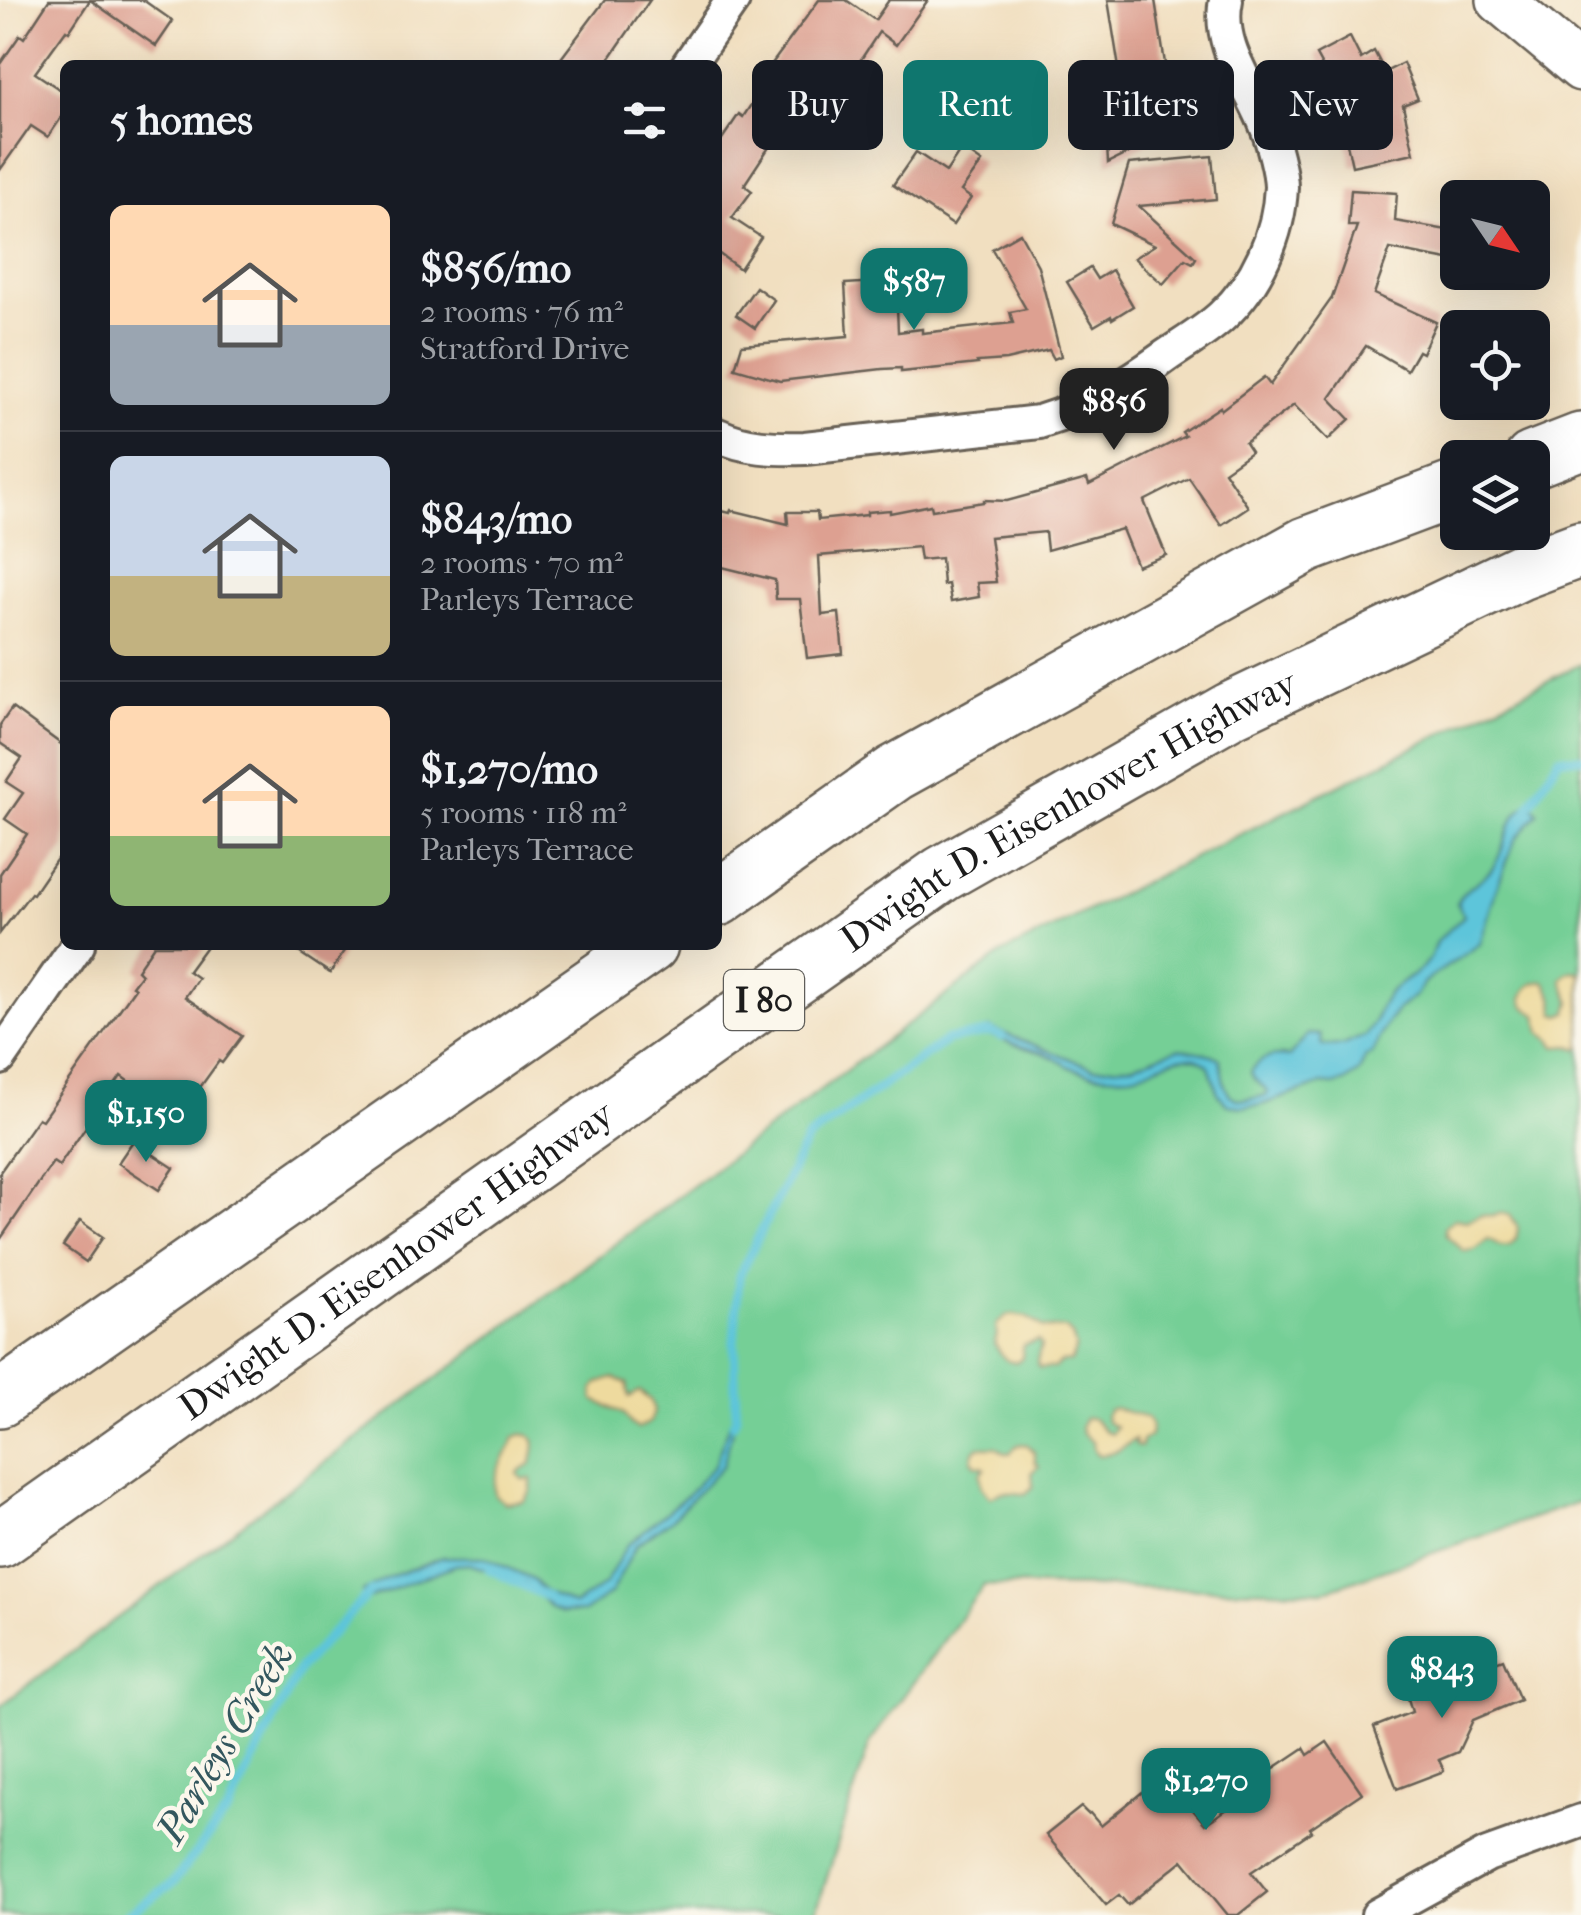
<!DOCTYPE html>
<meta charset="utf-8">
<style>
body{margin:0;font-family:"IM FELL French Canon",serif;background:#242831;color:#f1f3f6;height:100vh;display:flex;flex-direction:column;font-size:38px;white-space:nowrap}
*{box-sizing:border-box;margin:0}
p{font-size:32px;color:#9ea1a6}
.icon{flex:none;width:55px;height:55px;fill:none;stroke:currentColor;stroke-width:2;stroke-linecap:round;stroke-linejoin:round}
.map{position:relative;flex:1;overflow:hidden}
.details{position:absolute;left:60px;top:60px;width:662px;height:890px;display:flex;flex-direction:column;background:#171b24;border-radius:15px;box-shadow:0 10px 40px #0002}
.details>*{flex:none}
.top-card{position:absolute;left:752px;top:60px;width:678px;height:90px;display:flex;gap:20px}
.needle{width:65px;rotate:125deg}
.buttons{position:absolute;left:1440px;top:180px;display:grid;gap:20px}
.buttons a{display:grid;place-items:center;width:110px;height:110px;border-radius:15px;background:#171b24;box-shadow:0 10px 40px #0002;font-size:50px}
.price{position:absolute;translate:-50% -85px;padding:0 22px;border-radius:20px;background:#0f766e;color:#fff;font-size:32px;line-height:65px;filter:drop-shadow(0 2px 5px #0008)}
.price::after{content:'';position:absolute;left:50%;top:60px;width:30px;height:22px;margin-left:-15px;background:inherit;clip-path:polygon(0 0,100% 0,50% 100%)}
.price.selected{background:#222;color:#fff}
ul{padding:0;list-style:none}
li{display:flex;align-items:center;gap:30px;height:250px;padding:0 50px}
li+li{border-top:2px solid #363941}
li span{display:grid;place-items:center;flex:none;width:280px;height:200px;border-radius:15px;color:#555}
li>.icon{margin-inline-start:auto}
span .icon{width:120px;height:120px;fill:#fffc;stroke-width:1}
li b{font-size:42px}
h2{display:flex;justify-content:space-between;align-items:center;height:120px;padding:0 50px;font-size:42px}
.pill{padding:0 35px;border-radius:15px;background:#171b24;box-shadow:0 10px 40px #0002;font-size:35px;line-height:90px}
.pill.selected{background:#0f766e;color:#fff}
.map>svg:first-child{display:block}
.green{fill:#75cf96;stroke:#487659;stroke-width:2.5}
.sand{fill:#eeda9e;stroke:#857b5d;stroke-width:2.5}
.water{fill:#5dc5da;stroke:#3c707b;stroke-width:2.5}
.lines{fill:none;stroke-linecap:round;stroke-linejoin:round}
.stream{stroke:#5dc5da;stroke-width:9}
.building{fill:#dda091}
.street-casing{stroke:#676055;stroke-width:38}
.secondary-casing{stroke:#676055;stroke-width:50}
.highway-casing{stroke:#676055;stroke-width:60}
.street{stroke:#fff;stroke-width:32}
.secondary{stroke:#fff;stroke-width:45}
.highway{stroke:#fff;stroke-width:55}
.labels{text-anchor:middle;dominant-baseline:central;stroke-width:9;stroke-linejoin:round;paint-order:stroke}
.shield{fill:#fbf7ec;stroke:#5f5e5a;stroke-width:2.5}
.shield-label{font-size:35px;font-weight:bold;fill:#1c1c1c}
.street-label{font-size:38px;fill:#1c1c1c;stroke:#fbf7ec}
.water-label{font-size:40px;font-style:italic;fill:#33575e;stroke:#fbf7ec}
</style>
<div class="map">
<svg width="1581" height="1915" viewBox="0 0 1581 1915">
<rect width="100%" height="100%" fill="#fbf7ec"/>
<filter id="ink" filterUnits="userSpaceOnUse"><feTurbulence type="fractalNoise" baseFrequency=".01" numOctaves="2"/><feDisplacementMap in="SourceGraphic" scale="20" xChannelSelector="R" yChannelSelector="G"/><feConvolveMatrix kernelMatrix="1 2 1 2 8 2 1 2 1" color-interpolation-filters="sRGB"/></filter>
<filter id="wash" filterUnits="userSpaceOnUse"><feTurbulence type="fractalNoise" baseFrequency=".0048" numOctaves="4" result="noise"/><feDisplacementMap in="SourceGraphic" scale="40" xChannelSelector="R" yChannelSelector="G"/><feGaussianBlur stdDeviation="2.25" result="paint"/><feColorMatrix in="noise" values="0 0 0 0 0 0 0 0 0 0 0 0 0 0 0 0 0 1.4 0 .05"/><feComposite in="paint" operator="in"/></filter>
<g filter="url(#wash)">
<rect width="100%" height="100%" fill="#f1dfc0"/>
<path class="green" d="M1581,664V1501L1324,1591L984,1585L870,1742L815,1915H0V1706L1001,954Z"/>
<g class="sand">
<path d="M1574,971L1581,973V1047L1577,1049L1570,1046L1556,1047L1551,1039L1541,1032L1537,1015L1525,1007L1522,999C1525,987 1534,980 1546,982L1554,1000L1555,1013L1561,1015L1568,1012L1571,1002L1562,980L1568,973Z"/>
<path d="M1501,1213L1510,1215L1518,1228L1516,1239L1509,1246H1501L1488,1239L1474,1250L1464,1251L1446,1235L1445,1227L1454,1219L1467,1221L1481,1215L1494,1216Z"/>
<path d="M1013,1315L1026,1317L1043,1328L1066,1329L1072,1336L1076,1347L1071,1361L1061,1362L1054,1368H1039L1037,1362L1041,1345L1038,1341L1023,1345L1022,1358L1017,1362C1003,1364 1002,1352 994,1344L997,1335L996,1325L1007,1316Z"/>
<path d="M614,1378L627,1383L629,1397L640,1391L651,1401L654,1412L650,1422L638,1429L631,1424L624,1414L594,1400L593,1390L598,1383Z"/>
<path d="M1114,1408L1147,1418L1151,1425L1150,1436L1142,1441L1141,1447L1136,1446L1135,1439L1119,1450L1098,1456L1094,1451L1093,1442L1082,1433L1081,1426L1085,1418C1096,1416 1099,1426 1106,1432L1112,1434L1116,1427L1108,1423L1105,1416L1109,1410Z"/>
<path d="M529,1434C539,1440 533,1453 532,1463L519,1471L518,1474L522,1479H531V1491L524,1501L505,1503L495,1495C493,1476 501,1463 510,1448C514,1442 512,1438 520,1435C523,1434 526,1434 529,1434Z"/>
<path d="M1021,1444L1028,1445L1035,1453V1462L1039,1466L1032,1473L1033,1487L1025,1494L1003,1492L990,1497L982,1487L980,1473L985,1468L983,1466L976,1465L972,1460L974,1451L978,1447H997L1003,1452L1010,1454L1016,1446Z"/>
</g>
<g class="water">
<path d="M1526,805L1533,806L1538,813L1515,840L1495,893L1480,944L1424,982L1416,995L1398,1009L1387,1023L1371,1055L1366,1056L1359,1072L1345,1082L1333,1085L1322,1084L1261,1105L1241,1107L1227,1104L1218,1094L1209,1066C1183,1043 1158,1071 1131,1075C1111,1077 1089,1075 1070,1067C1061,1063 1052,1056 1043,1053C1025,1048 1009,1043 991,1036L990,1028L1094,1068L1133,1065L1180,1048L1212,1055L1220,1059C1225,1093 1226,1108 1266,1095L1268,1091L1254,1079L1251,1072C1260,1057 1273,1054 1289,1057L1308,1034L1320,1035L1322,1046L1344,1045L1366,1035L1374,1023L1381,1005L1390,991L1419,971L1430,958L1436,942L1464,916L1457,903C1463,887 1482,882 1492,869C1508,848 1503,823 1526,805Z"/>
<path d="M733,1415L736,1416L723,1465L672,1519L636,1545L611,1593L584,1612L562,1613L550,1607L527,1583L469,1564L455,1565L368,1599L362,1592L387,1578L443,1557H483L531,1578L545,1592L574,1605L605,1584L627,1545L686,1496L714,1465Z"/>
</g>
<g class="lines">
<g class="stream">
<path d="M1526,812L1559,758H1581"/>
<path d="M733,1424L736,1416L734,1342L739,1276L807,1139L947,1040L991,1032L1002,1037"/>
<path d="M489,1569L547,1597"/>
<path d="M126,1915L173,1883L228,1811L300,1668L371,1591"/>
</g>
</g>
<g id="blocks">
<g class="building">
<path d="M49,0H143L173,21L156,46L90,0L69,32L66,30L35,73L65,93V112L48,137L31,126L0,170V64L20,35L24,38Z"/>
<path d="M605,0H650L605,65H556Z"/>
<path d="M819,0H846L875,20L889,0H928L896,45L879,32L852,73L842,67L791,136L781,129L744,185L752,191L732,218L761,237L740,269L718,253V145L739,114L743,117L768,79L764,76L771,65Z"/>
<path d="M1108,0H1155L1170,95L1180,90L1191,122L1108,163L1105,109L1098,110L1090,74L1119,68Z"/>
<path d="M1350,37L1361,59L1374,51L1385,72L1403,63L1418,99L1403,105L1414,153L1352,166L1346,139L1350,138L1343,104L1316,55Z"/>
<path d="M962,148L982,162L961,191L971,198L953,225L893,185L916,152L946,172Z"/>
<path d="M1212,156L1216,199L1139,206L1196,258L1193,263L1185,259L1163,284L1134,258L1155,245L1111,224L1129,164Z"/>
<path d="M1351,190L1397,193L1395,221L1453,231L1448,260L1390,249L1374,294L1436,322L1422,353L1418,351L1407,370L1366,346L1330,398L1350,419L1328,440L1294,405L1245,443L1251,452L1224,471L1248,507L1221,525L1189,478L1144,501L1166,555L1137,566L1122,529L1047,550L1045,532L990,537L996,582L977,583L979,597L951,602L948,584L943,585L941,558L920,560L918,547L819,556L822,615L839,613L843,654L807,658L800,599H776L775,580L718,566V510L730,513L731,510L788,524L787,512H817L818,520L867,515V512L890,510V513L931,505L932,510L984,502V500L1007,501L1087,479L1089,485L1185,436L1182,432L1220,407L1221,410L1264,377L1270,385L1332,298L1357,226H1348Z"/>
<path d="M1020,233L1038,266L1061,356L1054,359L1049,350L1006,360L977,362L978,364L901,372V368L882,369L780,381L735,368L742,345L848,336L845,284L896,281L898,332L922,329V333L1013,323L1010,312L1026,309L992,249Z"/>
<path d="M1090,268L1097,279L1112,270L1133,306L1112,319L1111,316L1094,326L1067,282Z"/>
<path d="M756,287L774,300L755,328L736,315Z"/>
<path d="M12,708L65,747V847L33,894L31,893L0,933V874L27,834L5,819L23,793L6,782L22,758L0,743V725Z"/>
<path d="M154,945H207L188,971L198,978L185,997L242,1036L222,1063L219,1061L178,1118L121,1076L59,1166L53,1162L0,1240V1172L38,1118L42,1120L135,988L132,986L141,974L137,970Z"/>
<path d="M288,945H349L330,973Z"/>
<path d="M133,1141L174,1168L159,1190L118,1163Z"/>
<path d="M80,1221L103,1237L86,1262L63,1246Z"/>
<path d="M1503,1659L1520,1700L1473,1720L1458,1752L1439,1760L1444,1771L1397,1789L1374,1727L1412,1712L1408,1698L1418,1684L1427,1688Z"/>
<path d="M1327,1742L1362,1793L1310,1828L1312,1831L1251,1872L1267,1892L1238,1915H1228L1183,1860L1128,1905L1119,1895L1106,1905L1046,1835L1081,1807L1088,1814L1090,1813L1101,1826L1163,1775L1205,1824L1251,1793L1246,1787L1304,1748L1308,1755Z"/>
</g>
</g>
</g>
<g filter="url(#ink)">
<use href="#blocks" fill-opacity="0" stroke="#676055" stroke-width="2.5"/>
<g class="lines">
<g class="street-casing">
<g id="street">
<path d="M688,65L733,0"/>
<path d="M718,435C745,448 775,449 805,448L1039,422C1091,406 1123,387 1166,356C1185,343 1206,331 1222,316C1257,284 1279,234 1281,187C1281,173 1273,142 1267,128C1252,87 1216,47 1226,0"/>
<path d="M0,1058L78,945"/>
<path d="M1378,1915L1487,1855L1581,1821"/>
</g>
</g>
<g class="secondary-casing">
<path id="secondary" d="M1500,0L1581,68"/>
</g>
<g class="highway-casing">
<g id="highway">
<path d="M1532,460L1581,441"/>
<path d="M718,898L895,773L1306,545L1458,488"/>
<path d="M0,1399L650,945"/>
<path id="s1" d="M0,1540L942,874L1231,710L1520,572L1581,549"/>
</g>
</g>
<use href="#street" class="street"/>
<use href="#secondary" class="secondary"/>
<use href="#highway" class="highway"/>
</g>
</g>
<g class="labels">
<rect class="shield" x="724" y="970" width="80" height="60" rx="8"/>
<g class="shield-label">
<text x="764" y="1000">I 80</text>
</g>
<g class="street-label">
<text stroke="none"><textPath href="#s1" startOffset="1295">Dwight D. Eisenhower Highway</textPath></text>
<text stroke="none"><textPath href="#s1" startOffset="485">Dwight D. Eisenhower Highway</textPath></text>
</g>
<g class="water-label">
<text transform="translate(225 1743) rotate(-59)">Parleys Creek</text>
</g>
</g>
</svg>
<div class="buttons">
<a><svg class="needle" viewBox="-14 -14 28 28"><path d="M0-13l5 13h-10z" fill="#e53935"/><path d="M0 13l5-13h-10z" fill="#9ea1a6"/></svg></a>
<a><svg class="icon" aria-label="locate" viewBox="0 0 24 24"><circle cx="12" cy="12" r="6"/><path d="M12 2v4M12 18v4M2 12h4M18 12h4"/></svg></a>
<a><svg class="icon" aria-label="layers" viewBox="0 0 24 24"><path d="M12 4l9 5-9 5-9-5zM3 14l9 5 9-5"/></svg></a>
</div>
<b class="price" style="left:914px;top:333px">$587</b>
<b class="price selected" style="left:1114px;top:453px">$856</b>
<b class="price" style="left:146px;top:1165px">$1,150</b>
<b class="price" style="left:1442px;top:1721px">$843</b>
<b class="price" style="left:1206px;top:1833px">$1,270</b>
<div class="top-card">
<a class="pill">Buy</a>
<a class="pill selected">Rent</a>
<a class="pill">Filters</a>
<a class="pill">New</a>
</div>
<section class="details">
<h2>5 homes<svg class="icon" aria-label="filters" viewBox="0 0 24 24"><path d="M4 7h16M4 17h16"/><circle cx="9" cy="7" r="2"/><circle cx="15" cy="17" r="2"/></svg></h2>
<ul>
<li><span style="background:linear-gradient(#ffd9b3 60%,#9aa5b1 0)"><svg class="icon" aria-label="home" viewBox="0 0 24 24"><path d="M3 11l9-7 9 7M6 9v11h12V9"/></svg></span><div><b>$856/mo</b><p>2 rooms · 76 m²</p><p>Stratford Drive</p></div></li>
<li><span style="background:linear-gradient(#c9d6e8 60%,#c2b280 0)"><svg class="icon" aria-label="home" viewBox="0 0 24 24"><path d="M3 11l9-7 9 7M6 9v11h12V9"/></svg></span><div><b>$843/mo</b><p>2 rooms · 70 m²</p><p>Parleys Terrace</p></div></li>
<li><span style="background:linear-gradient(#ffd9b3 65%,#8fb573 0)"><svg class="icon" aria-label="home" viewBox="0 0 24 24"><path d="M3 11l9-7 9 7M6 9v11h12V9"/></svg></span><div><b>$1,270/mo</b><p>5 rooms · 118 m²</p><p>Parleys Terrace</p></div></li>
</ul>
</section>
</div>
